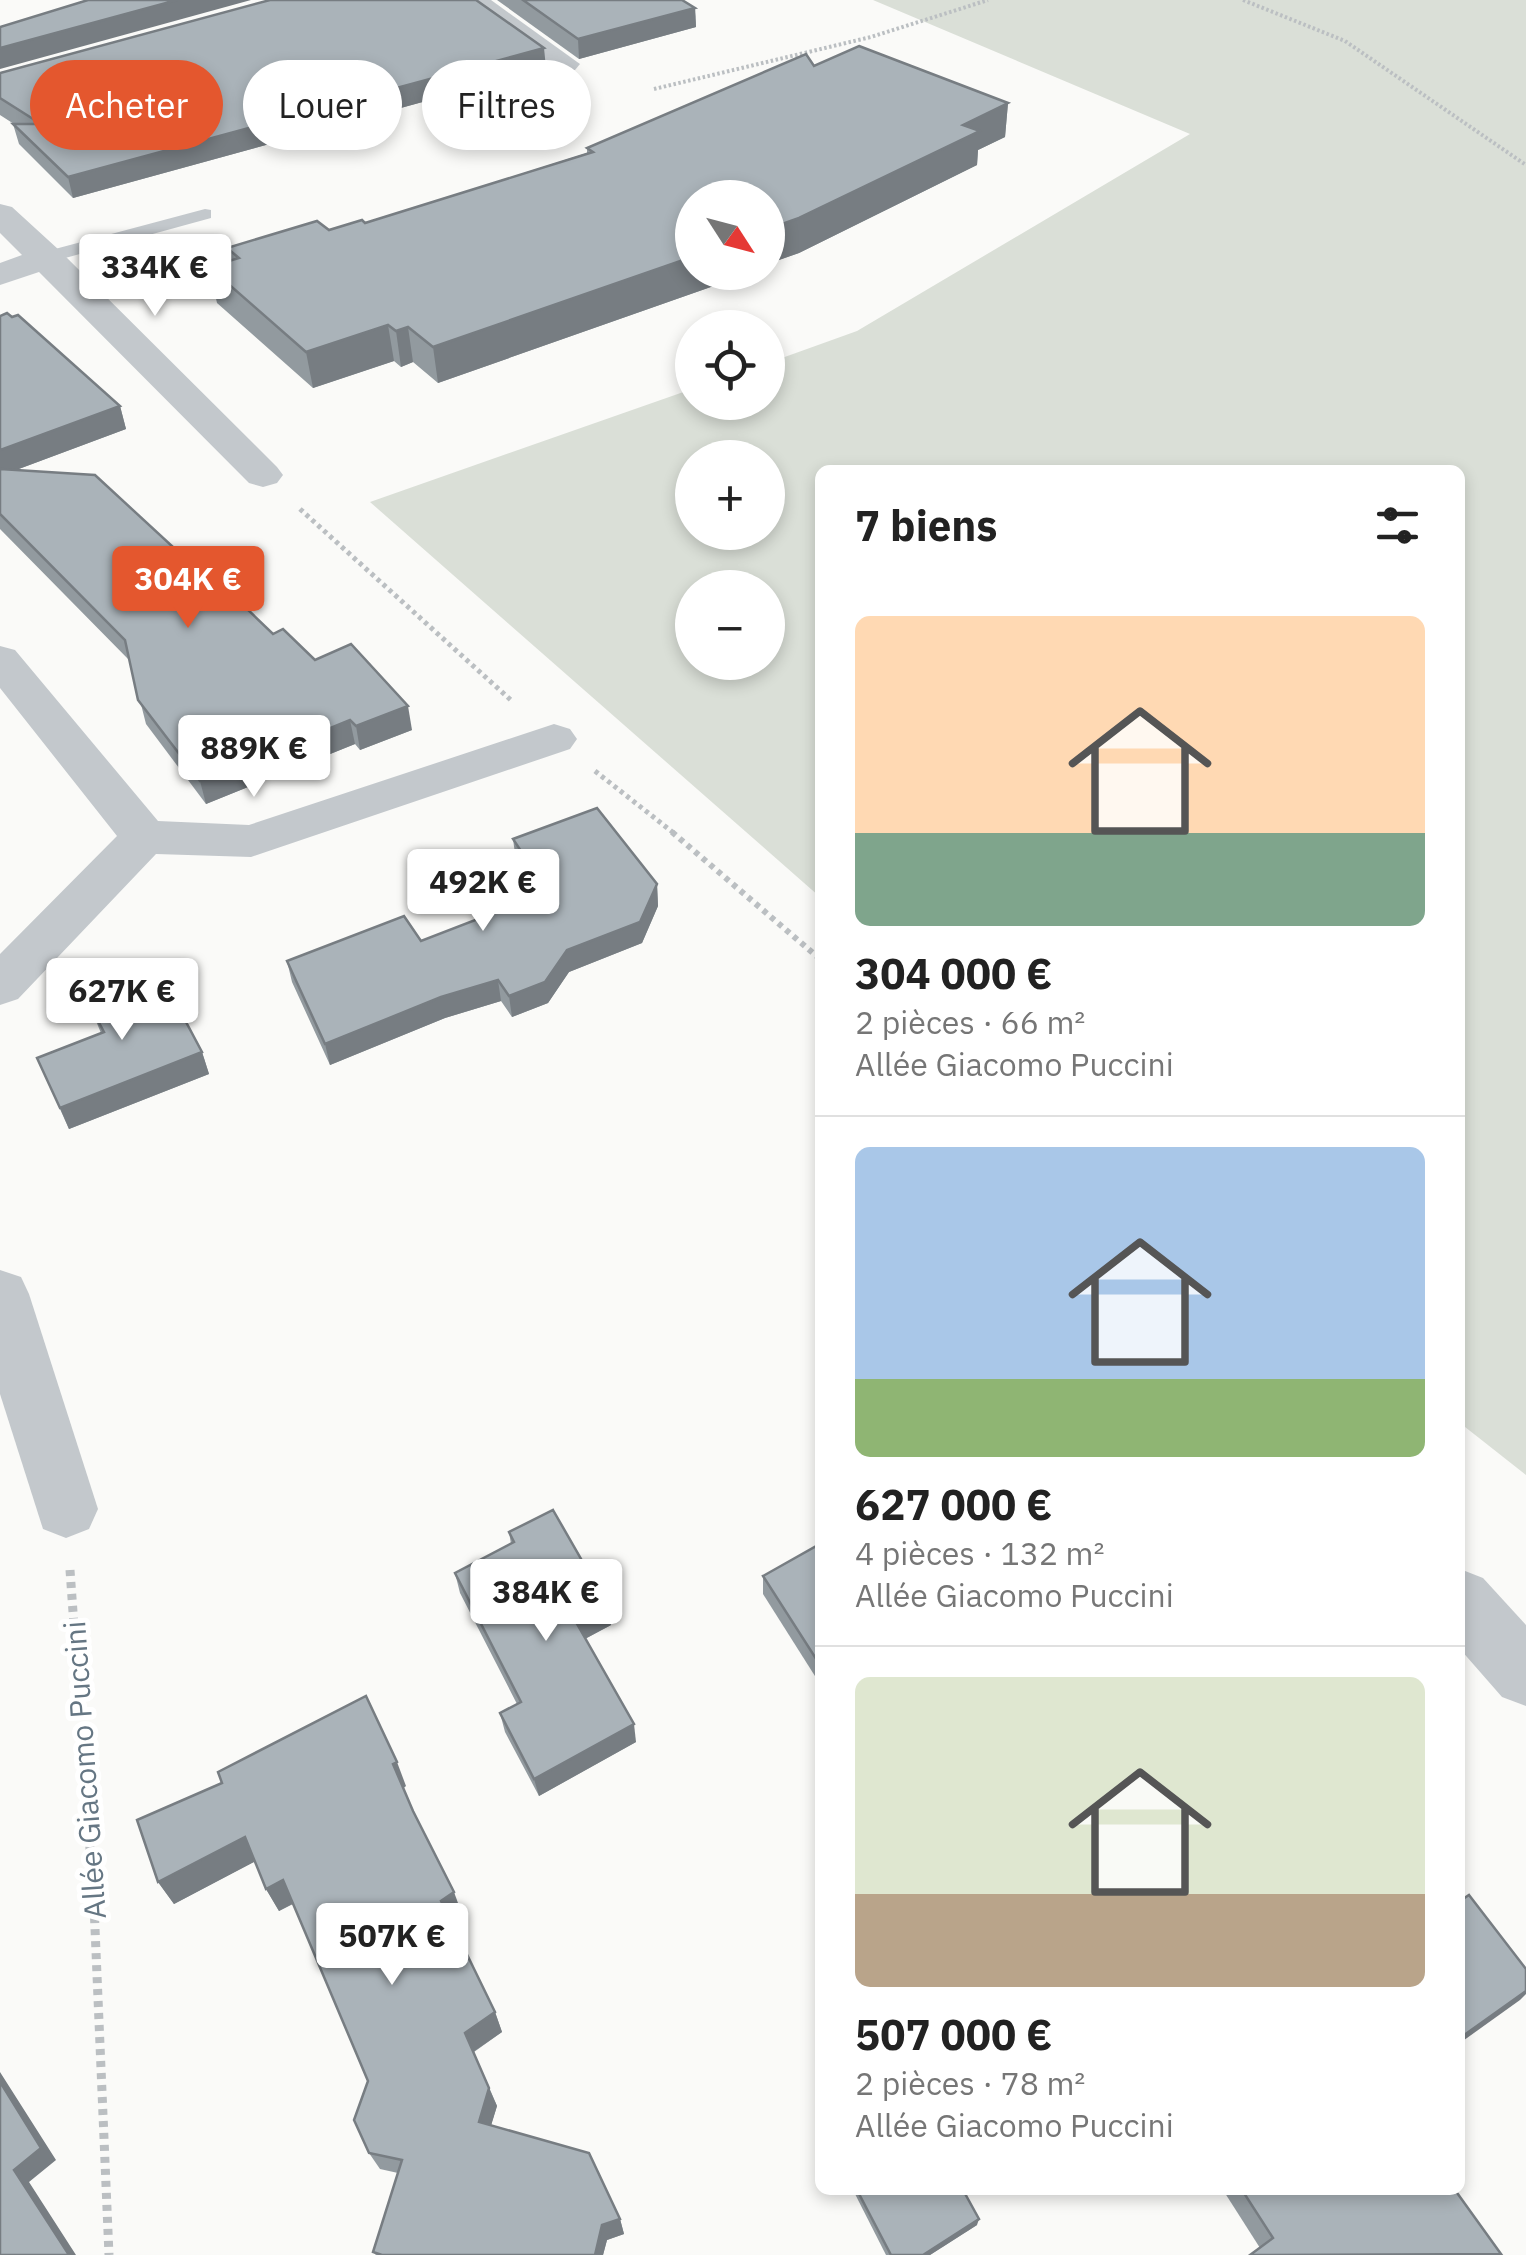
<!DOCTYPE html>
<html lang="fr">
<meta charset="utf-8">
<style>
body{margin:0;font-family:"IBM Plex Sans",sans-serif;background:#f6f6f6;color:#222;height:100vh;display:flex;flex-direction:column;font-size:38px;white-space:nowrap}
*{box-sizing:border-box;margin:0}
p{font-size:32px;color:#767676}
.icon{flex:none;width:55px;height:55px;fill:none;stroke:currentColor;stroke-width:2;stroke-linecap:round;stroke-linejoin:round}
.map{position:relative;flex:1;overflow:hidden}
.details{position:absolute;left:815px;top:465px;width:650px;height:1730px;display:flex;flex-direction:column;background:#fff;border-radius:15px;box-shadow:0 5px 15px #0003}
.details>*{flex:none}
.banner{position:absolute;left:30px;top:60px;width:635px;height:90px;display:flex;gap:20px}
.needle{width:65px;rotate:126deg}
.buttons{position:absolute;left:675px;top:180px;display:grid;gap:20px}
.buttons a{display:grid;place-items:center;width:110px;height:110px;border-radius:50%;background:#fff;box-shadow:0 5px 15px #0003;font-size:50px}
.price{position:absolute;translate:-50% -85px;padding:0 22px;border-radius:10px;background:#fff;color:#222;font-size:32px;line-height:65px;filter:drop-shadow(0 2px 5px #0008)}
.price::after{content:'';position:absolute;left:50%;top:60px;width:30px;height:22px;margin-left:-15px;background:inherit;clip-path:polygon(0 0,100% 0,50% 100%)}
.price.selected{background:#e4572e;color:#fff}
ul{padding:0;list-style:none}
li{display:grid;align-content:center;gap:20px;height:530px;padding:0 40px}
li+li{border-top:2px solid #e0e0e0}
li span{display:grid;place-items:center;height:310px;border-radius:15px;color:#555}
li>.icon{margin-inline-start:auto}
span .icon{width:180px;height:180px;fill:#fffc;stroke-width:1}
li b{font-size:42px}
h2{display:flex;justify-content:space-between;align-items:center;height:120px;padding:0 40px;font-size:42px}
.chip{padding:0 35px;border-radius:45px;background:#fff;box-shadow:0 5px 15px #0003;font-size:35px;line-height:90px}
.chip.selected{background:#e4572e;color:#fff}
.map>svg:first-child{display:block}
.green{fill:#dadfd7;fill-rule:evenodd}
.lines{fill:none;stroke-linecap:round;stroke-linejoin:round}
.path-far3{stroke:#bbbfc2;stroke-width:4;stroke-dasharray:2.5 2.5;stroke-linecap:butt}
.path-far2{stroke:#bbbfc2;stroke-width:5;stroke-dasharray:4 4;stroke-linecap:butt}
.path-far1{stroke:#bbbfc2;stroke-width:6;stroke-dasharray:5 5;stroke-linecap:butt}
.path{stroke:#bbbfc2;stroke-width:9;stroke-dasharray:6 6;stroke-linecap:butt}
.lane{fill:#c3c8cc;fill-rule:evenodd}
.street{fill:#c3c8cc;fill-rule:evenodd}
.wall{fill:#929a9f}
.shaded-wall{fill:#777d82}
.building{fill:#aab3b9;stroke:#777d82;stroke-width:2.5}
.labels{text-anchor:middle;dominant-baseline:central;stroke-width:10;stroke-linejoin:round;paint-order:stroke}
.near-street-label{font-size:30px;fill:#657683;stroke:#fff}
</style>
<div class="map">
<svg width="1526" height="2255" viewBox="0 0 1526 2255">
<rect width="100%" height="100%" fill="#fafaf8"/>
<path class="green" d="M873,0H1526V1475L1460,1423V470H820V897L370,502L692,389V402H768V363L857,331L1190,134ZM692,458H768V532H692ZM692,588H768V662H692Z"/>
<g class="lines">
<g class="path-far3">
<path d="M1243,0L1345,41L1526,165"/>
<path d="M654,89L871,37L988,0"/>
</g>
<g class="path-far2">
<path d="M300,509L513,702"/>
<path d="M595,771L675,834"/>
</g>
<path class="path-far1" d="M672,832L820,959"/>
<path class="path" d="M70,1570L94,1905L109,2255"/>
<path class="lane" d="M205,209L211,210V218L47,263L38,257L40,253Z"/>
<g class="street">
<path d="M458,0H491L580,64L575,70H555Z"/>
<path d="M0,204L12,207L59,250L277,467L283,475L277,483L263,487L249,483L39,272L0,285V263L22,255L0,233Z"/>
<path d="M0,646L15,650L158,821L249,825L554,724L570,729L577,739L570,749L251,857L156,854L18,999L0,1005V954L117,836L0,688Z"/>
<path d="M0,1270L21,1277L29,1294L98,1509L89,1529L66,1538L43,1529L0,1394Z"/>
<path d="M1460,1569L1483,1578L1526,1625V1706L1502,1697L1460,1649Z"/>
</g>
</g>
<g class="wall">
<path d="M497,0H682L695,8L696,27L579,59Z"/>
<path d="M814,66L1008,103L1005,137L978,150L977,165L799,253L725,278V282L438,383L413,362L401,367L394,361L313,388L217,303L209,267L230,261L227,248L365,223L587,153V148Z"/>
<path d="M546,68L73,198L19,144L13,124H14L0,115V73Z"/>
<path d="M0,316L12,317L120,406L126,429L16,470L239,608L273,634L315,660L412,730L360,750L355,744L206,804L146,724L130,661L0,529Z"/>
<path d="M513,839L657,884L658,906L642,943L569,972L548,1003L512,1017L501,1001L445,1018L330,1065L292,982L287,961L421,941L538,896L516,861Z"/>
<path d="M88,1002L202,1052L209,1074L69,1129L37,1058L101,1033Z"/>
<path d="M509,1532L611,1625L585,1639L636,1742L539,1796L505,1732L500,1713L517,1704L460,1593L455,1573L511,1544Z"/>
<path d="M820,1544V1684L763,1594V1576Z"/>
<path d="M406,1786L403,1788L462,1914L451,1921L495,2012L502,2032L474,2052L497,2106L491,2125L620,2219L624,2234L607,2240L603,2255H376L373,2252L398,2173L380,2169L369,2153L368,2081L293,1904L279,1911L266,1889L255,1861L174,1904L158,1882Z"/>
<path d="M853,2190H963L977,2225L930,2255H886Z"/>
<path d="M1223,2190H1455L1260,2248Z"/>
</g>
<g class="shaded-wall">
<path d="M177,0H251L0,69V48Z"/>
<path d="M695,8L696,27L579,59L578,39Z"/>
<path d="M544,48L546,68L73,198L68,177Z"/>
<path d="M1008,103L1005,137L978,150L977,165L799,253L768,264V229L963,125Z"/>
<path d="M692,257V272H742L725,278V282L438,383L433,347Z"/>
<path d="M388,325L394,361L313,388L306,352Z"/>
<path d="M408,327L413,362L401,367L396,331Z"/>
<path d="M120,406L126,429L0,476V450Z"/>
<path d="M408,706L412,730L360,750L356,726Z"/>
<path d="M350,720L355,744L206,804L200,781Z"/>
<path d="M657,884L658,906L642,943L569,972L548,1003L512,1017L509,996L567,950Z"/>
<path d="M498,980L501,1001L445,1018L330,1065L325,1044L441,997Z"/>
<path d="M202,1052L209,1074L69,1129L60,1108Z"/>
<path d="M608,1606L611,1625L579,1642L576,1622Z"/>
<path d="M634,1724L636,1742L539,1796L534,1779Z"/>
<path d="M397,1762L406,1786L402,1789L393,1764Z"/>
<path d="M245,1837L258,1860L174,1904L158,1882Z"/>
<path d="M283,1880L296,1902L279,1911L266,1889Z"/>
<path d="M454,1892L462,1914L450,1922L441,1901Z"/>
<path d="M1526,1991V1994L1520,2000L1460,2043V2038Z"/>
<path d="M495,2012L502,2032L473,2052L465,2033Z"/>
<path d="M0,2072L56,2160L29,2182L76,2255H69L14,2170L0,2082Z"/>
<path d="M489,2088L497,2106L487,2139L479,2122Z"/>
<path d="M620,2219L624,2234L607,2240L603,2255H595L602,2225Z"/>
<path d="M979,2219L977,2225L930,2255H923Z"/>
</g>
<g class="building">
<path d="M88,0H177L0,48V27Z"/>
<path d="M270,0H476L544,48L68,177L13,124H41L0,98V73Z"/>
<path d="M523,0H682L695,8L578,39Z"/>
<path d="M859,46L1008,103L963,125L980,131L799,218L768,229V198H692V257L433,347L408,327L396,331L388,325L306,352L209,267L239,258L227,248L317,221L329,230L362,220L365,223L593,152L587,148L806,54L814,66Z"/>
<path d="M7,313L12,317L18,315L120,406L0,450V316Z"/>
<path d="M0,469L95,475L239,608L244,606L273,634L283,629L315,660L351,644L408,706L356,726L350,720L200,781L138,700L125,640L0,514Z"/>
<path d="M597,808L657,884L640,922L567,950L545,982L509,996L498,980L441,997L325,1044L287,961L404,916L421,941L548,892L513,839Z"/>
<path d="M161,975L202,1052L60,1108L37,1058L104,1032L88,1002Z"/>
<path d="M553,1510L608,1606L576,1622L634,1724L534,1779L500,1713L521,1702L455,1573L514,1542L509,1532Z"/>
<path d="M820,1544V1665L763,1576Z"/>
<path d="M366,1696L397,1762L393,1764L413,1811L454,1892L441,1901L495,2012L465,2033L489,2088L479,2122L589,2153L620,2219L602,2225L595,2255H382L373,2252L402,2160L369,2153L354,2120L368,2081L283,1880L266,1889L245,1837L158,1882L137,1820L222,1783L218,1772Z"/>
<path d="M1469,1895L1526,1969V1991L1460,2038V1901Z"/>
<path d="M0,2082L41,2148L14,2170L69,2255H0Z"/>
<path d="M857,2190H963L979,2219L923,2255H891Z"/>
<path d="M1242,2190H1455L1501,2254L1250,2255L1273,2238Z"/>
</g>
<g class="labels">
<g class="near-street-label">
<text transform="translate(84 1770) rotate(-94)">Allée Giacomo Puccini</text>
</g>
</g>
</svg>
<div class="buttons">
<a><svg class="needle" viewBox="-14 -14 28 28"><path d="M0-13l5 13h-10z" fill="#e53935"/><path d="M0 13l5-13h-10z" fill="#767676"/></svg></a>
<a><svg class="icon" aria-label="locate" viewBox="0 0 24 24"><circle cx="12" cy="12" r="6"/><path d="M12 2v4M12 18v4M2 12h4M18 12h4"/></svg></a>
<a>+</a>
<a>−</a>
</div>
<b class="price" style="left:155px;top:319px">334K €</b>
<b class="price selected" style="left:188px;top:631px">304K €</b>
<b class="price" style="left:254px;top:800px">889K €</b>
<b class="price" style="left:483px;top:934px">492K €</b>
<b class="price" style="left:122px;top:1043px">627K €</b>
<b class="price" style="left:546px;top:1644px">384K €</b>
<b class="price" style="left:392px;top:1988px">507K €</b>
<div class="banner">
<a class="chip selected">Acheter</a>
<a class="chip">Louer</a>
<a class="chip">Filtres</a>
</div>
<section class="details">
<h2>7 biens<svg class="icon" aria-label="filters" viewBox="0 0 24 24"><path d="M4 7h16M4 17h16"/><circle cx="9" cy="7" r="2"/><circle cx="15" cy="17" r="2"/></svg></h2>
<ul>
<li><span style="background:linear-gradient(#ffd9b3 70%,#7fa58c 0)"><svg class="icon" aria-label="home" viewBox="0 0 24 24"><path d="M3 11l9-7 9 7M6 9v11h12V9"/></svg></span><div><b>304 000 €</b><p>2 pièces · 66 m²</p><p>Allée Giacomo Puccini</p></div></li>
<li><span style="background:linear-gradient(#a9c7e8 75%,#8fb573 0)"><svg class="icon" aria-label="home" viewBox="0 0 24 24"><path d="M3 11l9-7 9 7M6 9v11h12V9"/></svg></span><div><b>627 000 €</b><p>4 pièces · 132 m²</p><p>Allée Giacomo Puccini</p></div></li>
<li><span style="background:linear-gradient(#dfe7d0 70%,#b9a48a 0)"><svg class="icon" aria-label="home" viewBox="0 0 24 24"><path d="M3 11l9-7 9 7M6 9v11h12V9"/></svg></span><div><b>507 000 €</b><p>2 pièces · 78 m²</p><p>Allée Giacomo Puccini</p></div></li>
</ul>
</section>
</div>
